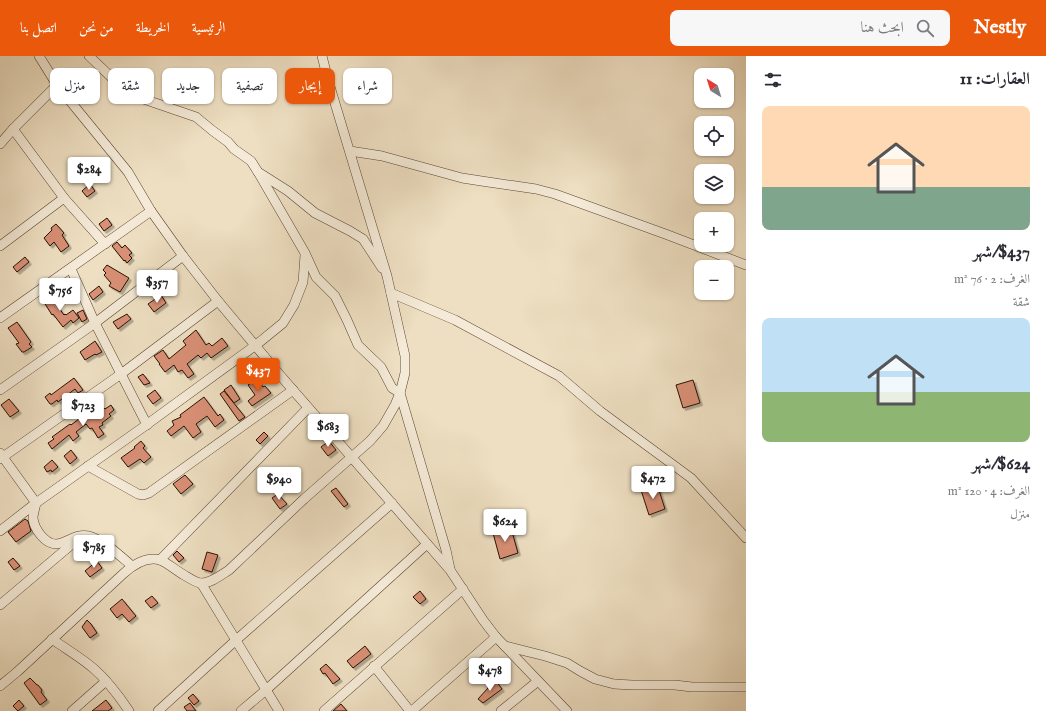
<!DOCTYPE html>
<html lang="ar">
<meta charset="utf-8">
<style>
body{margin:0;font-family:"IM FELL English",Amiri,serif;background:#f7f7f7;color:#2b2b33;direction:rtl;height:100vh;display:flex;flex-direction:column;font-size:15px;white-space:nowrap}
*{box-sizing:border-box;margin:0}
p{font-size:13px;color:#7c7c81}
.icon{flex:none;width:22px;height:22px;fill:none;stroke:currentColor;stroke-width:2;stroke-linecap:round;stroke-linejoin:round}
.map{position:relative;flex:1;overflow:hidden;direction:ltr}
.sheet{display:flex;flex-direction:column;background:#fff;width:300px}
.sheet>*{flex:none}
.guide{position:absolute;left:12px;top:12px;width:380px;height:36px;direction:rtl;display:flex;gap:8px}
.needle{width:26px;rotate:322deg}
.controls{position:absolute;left:694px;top:12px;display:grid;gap:8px}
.controls a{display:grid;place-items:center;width:40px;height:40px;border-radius:8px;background:#fff;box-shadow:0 1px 3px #0004;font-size:20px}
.price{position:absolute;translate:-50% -34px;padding:0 9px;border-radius:4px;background:#fff;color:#222;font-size:13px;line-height:26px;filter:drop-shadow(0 1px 2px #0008)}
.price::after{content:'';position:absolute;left:50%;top:24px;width:12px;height:9px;margin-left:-6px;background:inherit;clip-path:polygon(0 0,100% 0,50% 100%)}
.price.on{background:#ea580c;color:#fff}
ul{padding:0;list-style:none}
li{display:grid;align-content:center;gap:8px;height:212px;padding:0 16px}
li span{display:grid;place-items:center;height:124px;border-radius:8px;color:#555}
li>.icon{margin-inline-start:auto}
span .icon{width:72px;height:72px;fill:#fffc;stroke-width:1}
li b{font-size:17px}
h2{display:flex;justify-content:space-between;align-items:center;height:48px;padding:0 16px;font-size:17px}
.pill{padding:0 14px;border-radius:8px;background:#fff;box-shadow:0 1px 3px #0004;font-size:14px;line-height:36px}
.pill.on{background:#ea580c;color:#fff}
header{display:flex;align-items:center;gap:24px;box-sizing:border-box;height:56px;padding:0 20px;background:#ea580c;color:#fff}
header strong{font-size:19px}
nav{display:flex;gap:22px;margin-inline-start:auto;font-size:14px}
.search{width:280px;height:36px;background:#f7f7f7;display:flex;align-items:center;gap:10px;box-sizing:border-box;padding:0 14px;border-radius:8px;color:#7c7c81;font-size:15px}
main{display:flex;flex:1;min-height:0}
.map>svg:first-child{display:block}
.building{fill:#d99076;stroke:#281000;filter:url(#shadow)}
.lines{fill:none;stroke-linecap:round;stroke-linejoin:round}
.street-casing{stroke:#5a4430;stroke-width:10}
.street{stroke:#f4ead7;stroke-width:9}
</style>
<header>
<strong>Nestly</strong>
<div class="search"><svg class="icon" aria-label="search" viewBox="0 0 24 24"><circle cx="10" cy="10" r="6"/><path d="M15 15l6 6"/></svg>ابحث هنا</div>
<nav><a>الرئيسية</a><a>الخريطة</a><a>من نحن</a><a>اتصل بنا</a></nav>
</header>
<main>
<section class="sheet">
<h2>العقارات: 11<svg class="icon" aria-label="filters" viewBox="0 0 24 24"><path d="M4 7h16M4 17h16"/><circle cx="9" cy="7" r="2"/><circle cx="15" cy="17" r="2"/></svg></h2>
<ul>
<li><span style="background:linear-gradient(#ffd9b3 65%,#7fa58c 0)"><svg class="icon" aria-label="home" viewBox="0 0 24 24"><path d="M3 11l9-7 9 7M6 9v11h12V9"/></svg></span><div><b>$437/شهر</b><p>الغرف: 2 · 76 m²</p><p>شقة</p></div></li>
<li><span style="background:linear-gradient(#bfe0f5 60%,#8fb573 0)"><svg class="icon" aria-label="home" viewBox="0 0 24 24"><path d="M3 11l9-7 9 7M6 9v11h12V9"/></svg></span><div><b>$624/شهر</b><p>الغرف: 4 · 120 m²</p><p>منزل</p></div></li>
</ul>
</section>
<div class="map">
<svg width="746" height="655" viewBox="0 0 746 655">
<defs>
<filter id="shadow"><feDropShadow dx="2.5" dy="2.5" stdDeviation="0" flood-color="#0004"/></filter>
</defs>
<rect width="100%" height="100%" fill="#eedfc2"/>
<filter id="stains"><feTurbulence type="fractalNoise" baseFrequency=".005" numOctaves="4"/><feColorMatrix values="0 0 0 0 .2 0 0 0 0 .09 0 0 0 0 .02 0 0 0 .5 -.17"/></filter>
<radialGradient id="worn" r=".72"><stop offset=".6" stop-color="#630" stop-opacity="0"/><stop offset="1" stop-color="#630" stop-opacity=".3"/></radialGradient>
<g class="building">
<path d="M90,128L95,135L87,141L82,135Z"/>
<path d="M107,162L112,169L104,175L99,168Z"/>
<path d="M56,168L64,177L62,179L69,190L61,196L54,186L50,190L44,182L52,174L51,172Z"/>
<path d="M117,186L122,192L125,189L132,197L129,199L132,202L127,207L125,204L124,205L112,190Z"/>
<path d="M25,201L29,206L17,216L13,211Z"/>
<path d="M107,209L129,222L120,236L109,230L111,227L104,219L106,217L103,214Z"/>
<path d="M158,226L163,233L154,239L150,233Z"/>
<path d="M99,230L103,236L93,244L89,238Z"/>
<path d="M48,239L53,247L54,245L64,259L65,258L66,259L73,254L79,262L73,267L71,264L63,271L53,258L52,259L42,243Z"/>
<path d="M161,239L166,247L154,256L148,248Z"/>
<path d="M83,254L87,263L82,266L77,257Z"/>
<path d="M127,258L131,263L118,273L113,266Z"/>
<path d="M17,266L31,286L29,288L32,291L24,296H22L16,288L19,287L8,272Z"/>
<path d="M196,274L206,289L209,287L212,290L222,282L228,290L211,302L207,297L201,302L198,299L187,308L194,318L188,322L182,314L178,316L174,309L165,316L159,308H160L154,300L163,294L169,303L186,289L183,285Z"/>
<path d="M95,285L102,296L96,299L95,298L85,304L80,296Z"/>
<path d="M143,318L150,327L144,329L138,321Z"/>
<path d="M74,322L83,334L78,337L75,333L58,346L57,344L52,348H50L45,341L50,337L51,339Z"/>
<path d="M257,323L263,331L265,330L271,337L252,350L248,345L255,339L248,329Z"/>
<path d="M693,324L700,347L683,352L676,329Z"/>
<path d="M231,329L240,343L234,347L224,334Z"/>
<path d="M155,334L161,342L153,348L147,340Z"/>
<path d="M224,335L245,361L239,365L220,338Z"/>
<path d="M204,341L218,360L220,358L224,364L215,371L207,360L196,368L201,376L193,382L184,370L171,380L167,375L174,369L172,365L181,361L180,359Z"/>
<path d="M9,343L19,355L10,361L1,349Z"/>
<path d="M111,349L114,354L109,358L111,360L102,367L103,369L99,371L104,378L98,382L92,372L90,373L86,368L76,376L79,380L73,385L69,379L52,393L48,387L54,383L52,381L70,368L71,369L84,359L87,363L96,358L97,359L105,352V353Z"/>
<path d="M264,376L268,380L260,388L256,384Z"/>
<path d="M141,385L145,390L143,392L151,401L144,407L140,403L128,411L121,402L135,392L134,391Z"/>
<path d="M329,385L336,394L328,400L321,391Z"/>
<path d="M71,394L77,402L70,408L64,400Z"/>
<path d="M52,404L58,411L52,416L51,414L47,416L44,411Z"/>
<path d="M185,419L193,428L181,438L173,428Z"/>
<path d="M657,428L665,453L649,459L641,434Z"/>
<path d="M336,432L348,448L344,451L331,435Z"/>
<path d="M278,438L287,448L280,453L272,442Z"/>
<path d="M25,463L28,465L31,475L16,486L8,476Z"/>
<path d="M511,472L518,497L500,503L493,477Z"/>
<path d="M177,495L184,502L179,506L173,499Z"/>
<path d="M207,496L218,499L212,516L202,513Z"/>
<path d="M13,502L20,510L14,514L8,506Z"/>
<path d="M97,505L102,512L90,521L85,515Z"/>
<path d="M420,535L426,543L420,548L413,541Z"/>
<path d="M152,540L158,547L151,552L145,545Z"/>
<path d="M122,543L136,560L129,566L122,558L117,562L110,553Z"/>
<path d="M87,564L91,568L97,577L90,582L82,571Z"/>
<path d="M365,590L371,598L353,612L347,605Z"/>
<path d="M326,608L340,623L333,628L325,617L323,618L320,613Z"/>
<path d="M30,622L37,629H38L42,634L41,636L47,644L40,649L24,627Z"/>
<path d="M496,625L502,633L483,647L478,643L488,632V631Z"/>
<path d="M193,638L199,645L194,649L188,642Z"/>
<path d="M19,644L24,650L18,655L13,650Z"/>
<path d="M106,644L112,652L108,655H92Z"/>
<path d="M190,647L196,655H187L184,651Z"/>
<path d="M341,648L347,655H333Z"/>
</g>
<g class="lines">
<g class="street-casing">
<g id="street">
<path d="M39,0L57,29L128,116L151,155L183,200L218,245L279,318L450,514L483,564L496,581L567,655"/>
<path d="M89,0L129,38L196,61L213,75L228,86L234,93L251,105L258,116L288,135L315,157L350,175L363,183L382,212"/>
<path d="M0,88L13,73L57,29"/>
<path d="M350,95L382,100L462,122L488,126L536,133L555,138L668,179L746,209"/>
<path d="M258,116L305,197L316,221L335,240L347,264L358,289L381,311L392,332L400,337L446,494L450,513"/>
<path d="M64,142L105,188"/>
<path d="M0,190L64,142L13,73"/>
<path d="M71,213L95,267L147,369"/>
<path d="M391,237L455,264L559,320L600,355L691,422L746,482"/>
<path d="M0,262L151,155"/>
<path d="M0,334L95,267L183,200"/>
<path d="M0,397L36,447C35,452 33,458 33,462C34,473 45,488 56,488C68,487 75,477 89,480C105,485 119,499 132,510"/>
<path d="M0,403L121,318L218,245"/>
<path d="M88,410L138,438L143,439L149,437L293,334"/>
<path d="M0,475L36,447L142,372L256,289L283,267L294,249L303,226L305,199"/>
<path d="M160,504L308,352"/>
<path d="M201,527L279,655"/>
<path d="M0,549L78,483"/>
<path d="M52,583C66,593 80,601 93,612C107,624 119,640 129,655"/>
<path d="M505,590L545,600L567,607L580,615L595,623L614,628L632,629H675L692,631H746"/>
<path d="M374,610L410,655"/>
<path d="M0,630L17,616L123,518C133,509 146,500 160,504C166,506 177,515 184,519C189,522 195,526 200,527C210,528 221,519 229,514L304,443L370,385L383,370L395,349L400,337L405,317V300L387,220L328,24L322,0"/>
<path d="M72,655L106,625"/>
<path d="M158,655L235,585L392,447"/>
<path d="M241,655L266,634L427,488"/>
<path d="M324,655L463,533"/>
<path d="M412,655L496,581"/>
<path d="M501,655L538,625"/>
</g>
</g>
<use href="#street" class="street"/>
</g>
<rect width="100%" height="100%" filter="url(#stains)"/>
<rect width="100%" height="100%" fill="url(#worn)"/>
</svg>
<div class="controls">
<a><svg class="needle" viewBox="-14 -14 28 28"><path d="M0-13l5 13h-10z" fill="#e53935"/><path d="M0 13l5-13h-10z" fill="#7c7c81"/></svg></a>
<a><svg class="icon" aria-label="locate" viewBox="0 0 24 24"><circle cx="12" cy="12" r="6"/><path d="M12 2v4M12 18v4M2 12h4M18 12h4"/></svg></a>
<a><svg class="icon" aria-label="layers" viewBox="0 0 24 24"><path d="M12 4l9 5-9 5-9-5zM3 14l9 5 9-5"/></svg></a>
<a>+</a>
<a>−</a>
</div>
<b class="price" style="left:89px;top:135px">$284</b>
<b class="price" style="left:157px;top:248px">$357</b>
<b class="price" style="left:60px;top:256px">$756</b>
<b class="price on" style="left:258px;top:336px">$437</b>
<b class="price" style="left:83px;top:371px">$723</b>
<b class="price" style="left:328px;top:392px">$683</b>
<b class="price" style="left:653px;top:444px">$472</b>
<b class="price" style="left:279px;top:445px">$940</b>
<b class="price" style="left:505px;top:487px">$624</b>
<b class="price" style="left:94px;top:513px">$785</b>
<b class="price" style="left:490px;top:636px">$478</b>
<div class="guide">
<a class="pill">شراء</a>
<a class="pill on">إيجار</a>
<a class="pill">تصفية</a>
<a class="pill">جديد</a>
<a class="pill">شقة</a>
<a class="pill">منزل</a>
</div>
</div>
</main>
